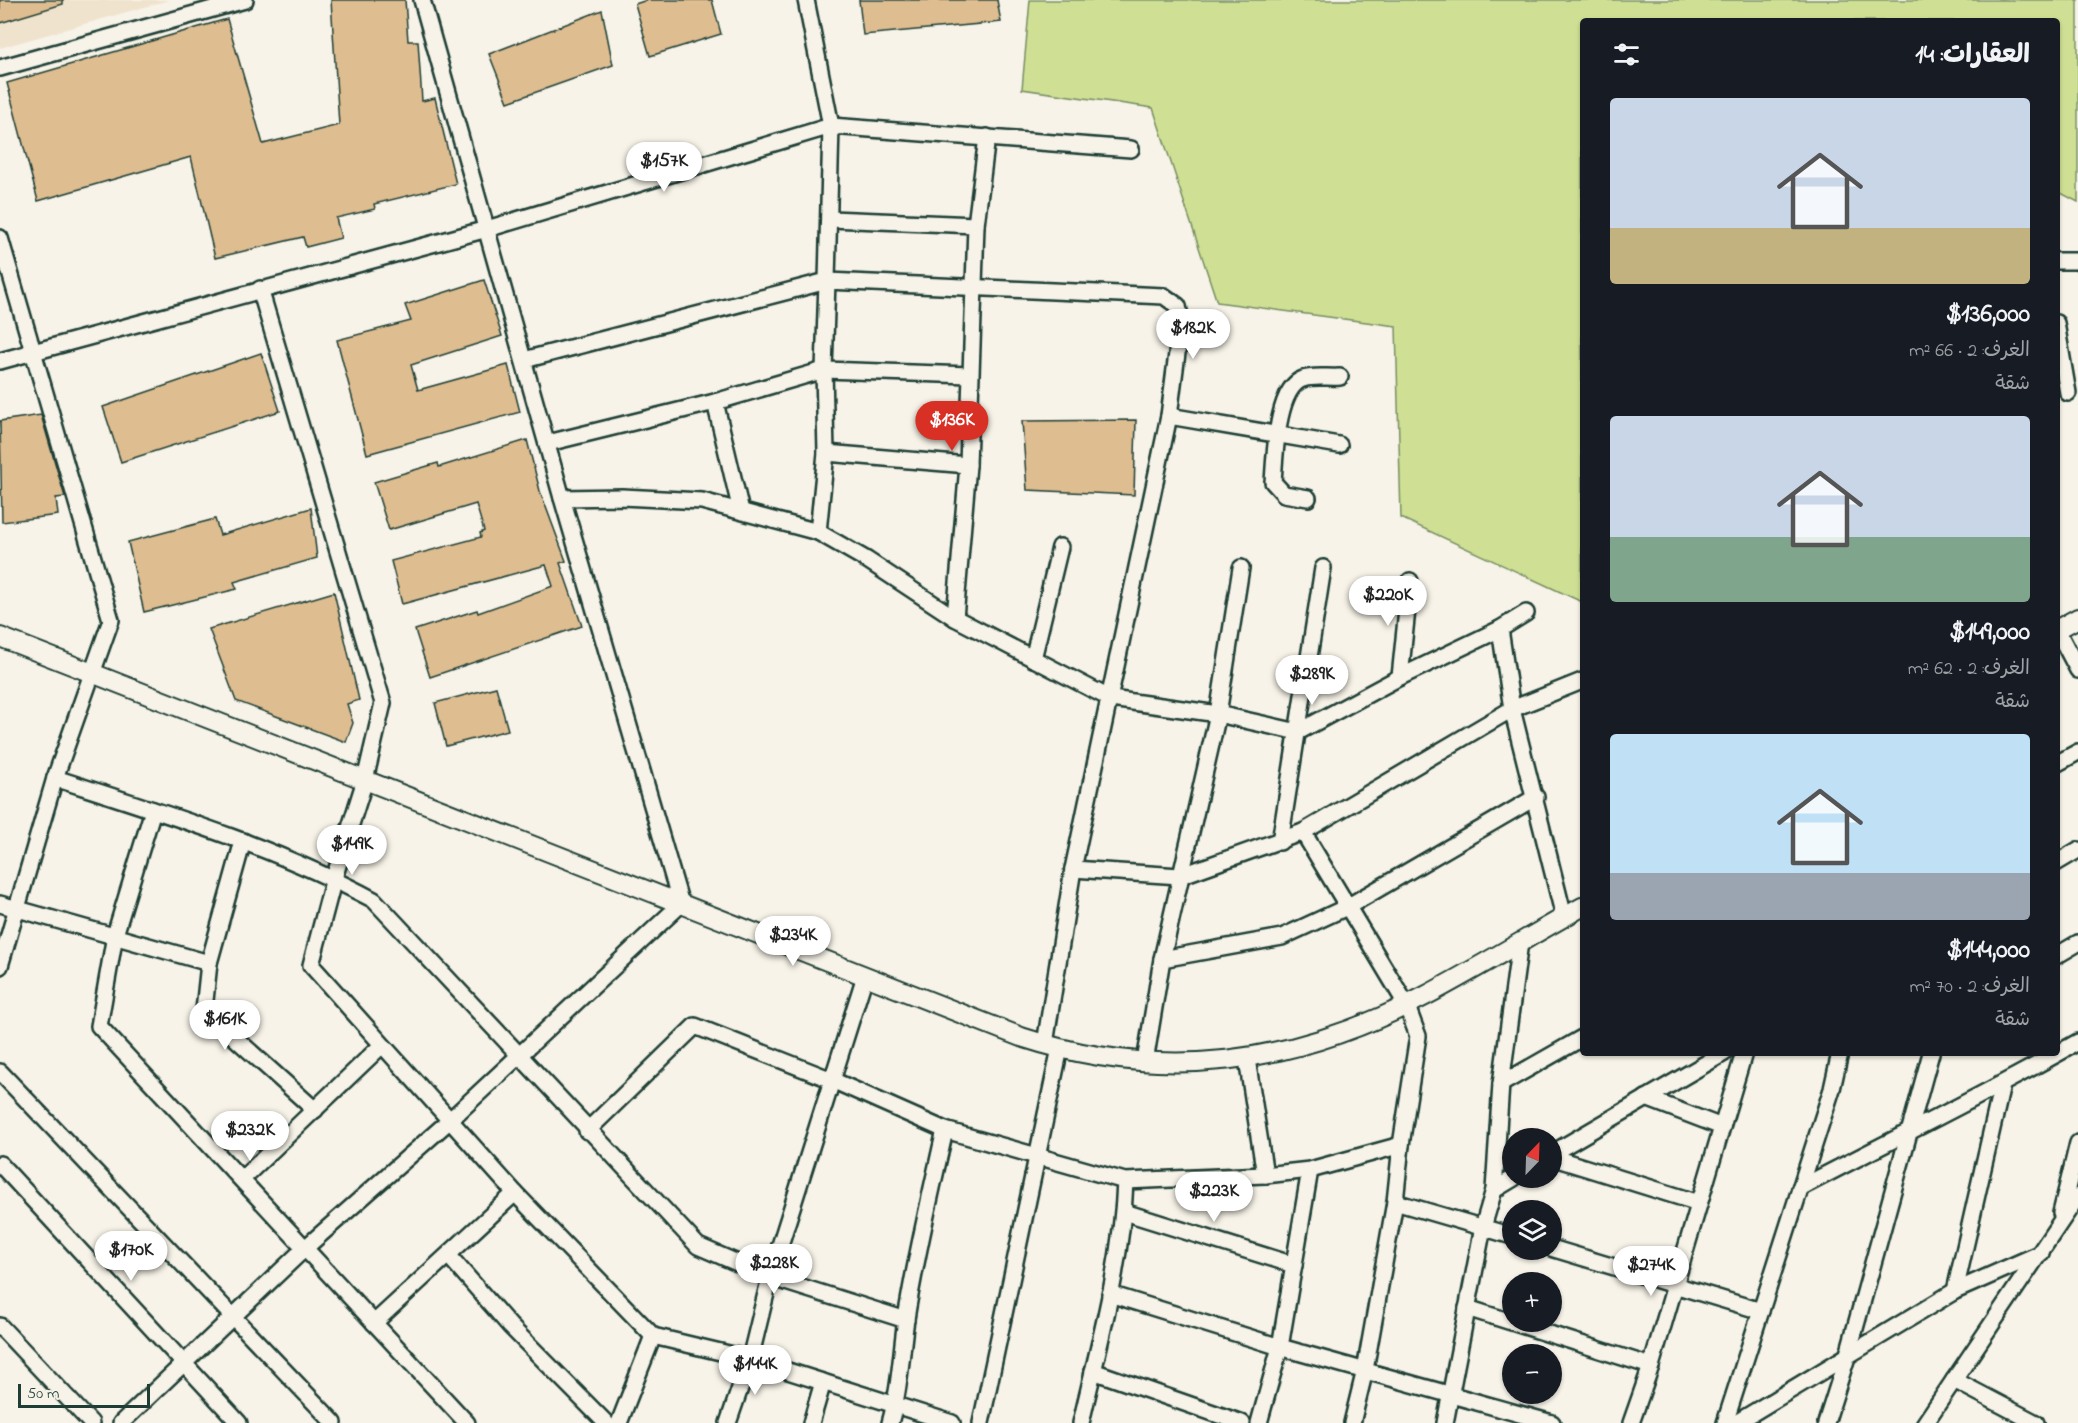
<!DOCTYPE html>
<html lang="ar">
<meta charset="utf-8">
<style>
body{margin:0;font-family:"Indie Flower","Playpen Sans Arabic",sans-serif;background:#242831;color:#f1f3f6;direction:rtl;height:100vh;display:flex;flex-direction:column;font-size:22px;white-space:nowrap}
*{box-sizing:border-box;margin:0}
p{font-size:20px;color:#9ea1a6}
.icon{flex:none;width:33px;height:33px;fill:none;stroke:currentColor;stroke-width:2;stroke-linecap:round;stroke-linejoin:round}
.map{position:relative;flex:1;overflow:hidden;direction:ltr}
.panel{position:absolute;left:1580px;top:18px;width:480px;height:1038px;display:flex;flex-direction:column;background:#171b24;border-radius:6px;box-shadow:0 2px 4px #0004;direction:rtl}
.panel>*{flex:none}
.needle{width:39px;rotate:23deg}
.buttons{position:absolute;left:1502px;top:1128px;display:grid;gap:12px}
.buttons a{display:grid;place-items:center;width:60px;height:60px;border-radius:50%;background:#171b24;box-shadow:0 2px 4px #0004;font-size:30px}
.scale{position:absolute;left:18px;bottom:15px;width:132px;box-sizing:border-box;padding-left:6px;border:3px solid #1f3d34;border-top:0;font-size:16px;line-height:21px;white-space:nowrap;color:#1f3d34;-webkit-text-stroke:4px #f7f3e8;paint-order:stroke}
.price{position:absolute;translate:-50% -51px;padding:0 14px;border-radius:21px;background:#fff;color:#222;font-size:20px;line-height:39px;filter:drop-shadow(0 2px 3px #0008)}
.price::after{content:'';position:absolute;left:50%;top:36px;width:18px;height:14px;margin-left:-9px;background:inherit;clip-path:polygon(0 0,100% 0,50% 100%)}
.price.current{background:#d93025;color:#fff}
ul{padding:0;list-style:none}
li{display:grid;align-content:center;gap:12px;height:318px;padding:0 30px}
li span{display:grid;place-items:center;height:186px;border-radius:6px;color:#555}
li>.icon{margin-inline-start:auto}
span .icon{width:108px;height:108px;fill:#fffc;stroke-width:1}
li b{font-size:26px}
h2{display:flex;justify-content:space-between;align-items:center;height:72px;padding:0 30px;font-size:26px}
.map>svg:first-child{display:block}
.built{fill:#f0e3ce}
.green{fill:#cfe094;stroke:#778e64;stroke-width:1.5}
.building{fill:#debd90;stroke:#1f3d34;stroke-width:1.5}
.lines{fill:none;stroke-linecap:round;stroke-linejoin:round}
.minor-casing{stroke:#1f3d34;stroke-width:20}
.tertiary-casing{stroke:#1f3d34;stroke-width:22}
.minor{stroke:#f7f3e8;stroke-width:15}
.tertiary{stroke:#f7f3e8;stroke-width:18}
</style>
<div class="map">
<svg width="2078" height="1423" viewBox="0 0 2078 1423">
<rect width="100%" height="100%" fill="#f7f3e8"/>
<filter id="ink" filterUnits="userSpaceOnUse"><feTurbulence type="fractalNoise" baseFrequency=".0167" numOctaves="2"/><feDisplacementMap in="SourceGraphic" scale="12" xChannelSelector="R" yChannelSelector="G"/><feConvolveMatrix kernelMatrix="1 2 1 2 8 2 1 2 1" color-interpolation-filters="sRGB"/></filter>
<g filter="url(#ink)">
<path class="built" d="M0,0H169L0,48Z"/>
<path class="green" d="M1030,0H2078V202L2057,191L2056,21H1582V602L1401,518L1396,326L1217,302L1153,108L1022,89Z"/>
<g class="building">
<path d="M0,0H63V4L0,23Z"/>
<path d="M331,0H405L408,41H418L422,101L435,98L456,184L374,204L375,209L336,218L341,238L306,247L303,237L215,258L191,157L38,201L7,83L227,19L263,144L339,125Z"/>
<path d="M647,0H712L721,34L650,56L635,4Z"/>
<path d="M859,0H997L1001,22L863,35Z"/>
<path d="M602,10L613,65L508,102L489,54Z"/>
<path d="M484,280L502,336L411,365L418,390L508,365L520,412L367,454L337,340L411,321L405,305Z"/>
<path d="M261,353L280,411L121,462L103,407Z"/>
<path d="M41,415L65,497L56,498L58,515L2,522L0,421Z"/>
<path d="M1136,420L1134,495L1027,490L1022,421Z"/>
<path d="M527,440L540,491L566,561L560,563L582,626L430,677L415,630L477,610L478,613L553,586L546,565L402,604L391,561L481,537L480,533L484,531L476,504L389,530L374,482L438,463L439,467Z"/>
<path d="M311,508L317,558L234,582L237,589L144,612L128,542L215,519L220,535Z"/>
<path d="M334,592L359,700L347,704L353,723L346,742L236,701L209,629Z"/>
<path d="M496,687L508,730L446,746L435,703Z"/>
</g>
<g class="lines">
<g class="minor-casing">
<g id="minor">
<path d="M0,68L245,0"/>
<path d="M830,219L976,225"/>
<path d="M0,238L111,620L55,778L0,966"/>
<path d="M2056,261H2078"/>
<path d="M260,289L383,703L365,780L334,878L311,965L515,1193L653,1336L750,1359L952,1423"/>
<path d="M2056,323L2068,393"/>
<path d="M524,360L827,281L831,126L806,0"/>
<path d="M0,361L487,229L831,126L1131,149"/>
<path d="M1169,416L1339,445"/>
<path d="M548,443L715,402"/>
<path d="M826,453L968,465"/>
<path d="M562,498L622,497L702,501L818,532L867,560L955,618L1111,699L1218,714L1298,732L1400,677L1500,629L1526,613"/>
<path d="M1308,498L1284,494L1273,482C1275,458 1276,388 1303,379C1313,375 1329,378 1340,377"/>
<path d="M741,511L715,402L824,370L970,375"/>
<path d="M818,532L826,453L824,370L827,281L1164,296L1178,306L1181,322L1169,416L1073,869L1045,1044"/>
<path d="M955,618L968,465L976,225L987,137"/>
<path d="M1500,629L1512,709L1564,917"/>
<path d="M2057,630L2078,670"/>
<path d="M1033,659L1060,547"/>
<path d="M1400,677L1410,581"/>
<path d="M2056,764L2078,752"/>
<path d="M55,778C163,813 273,846 374,900L698,1246L770,1277L906,1320"/>
<path d="M153,810L115,935L99,1026L467,1423"/>
<path d="M1303,832L1406,1004L1418,1036L1401,1145L1395,1202L1365,1370L1352,1423"/>
<path d="M243,841L209,963L204,1010L315,1110"/>
<path d="M1280,842L1323,568"/>
<path d="M2056,863L2078,850"/>
<path d="M1073,869L1180,876L1303,832L1512,709L1582,681"/>
<path d="M0,904L209,963"/>
<path d="M2056,956L2078,943"/>
<path d="M1162,959L1282,937L1347,907L1536,797"/>
<path d="M1247,1059L1265,1175"/>
<path d="M1145,1062L1162,959L1218,714L1241,568"/>
<path d="M0,1072L334,1423"/>
<path d="M1501,1084L1582,1038"/>
<path d="M1646,1098L1722,1127"/>
<path d="M587,1131L695,1026L832,1080L945,1130"/>
<path d="M1551,1154L1724,1053"/>
<path d="M1551,1157L1699,1203"/>
<path d="M0,1164L239,1423"/>
<path d="M242,1179L381,1046"/>
<path d="M1800,1188C1893,1139 1987,1094 2078,1042"/>
<path d="M1494,1190L1514,1178"/>
<path d="M1395,1202L1512,1236"/>
<path d="M1124,1212L1294,1265"/>
<path d="M2061,1213L2078,1143"/>
<path d="M1551,1248L1761,1311"/>
<path d="M449,1256L510,1326L606,1423"/>
<path d="M1955,1291L2002,1085"/>
<path d="M1110,1294L1280,1347L1552,1423"/>
<path d="M1467,1308L1651,1366"/>
<path d="M374,1323L515,1193"/>
<path d="M0,1326L91,1423"/>
<path d="M1093,1371L1242,1423"/>
<path d="M1954,1380L2036,1423"/>
<path d="M121,1423L304,1249L449,1121L681,904L562,498L422,0"/>
<path d="M619,1423L653,1336"/>
<path d="M728,1423L750,1359L770,1277L865,976"/>
<path d="M811,1423L823,1382"/>
<path d="M890,1423C900,1389 901,1354 906,1319C916,1255 931,1193 945,1130L1125,1181L1265,1175L1310,1170L1401,1145"/>
<path d="M981,1423L1060,1048"/>
<path d="M1081,1423C1099,1344 1122,1263 1125,1181"/>
<path d="M1259,1423L1280,1347L1310,1170"/>
<path d="M1445,1423L1483,1227L1494,1190L1501,1084L1520,942"/>
<path d="M1631,1423L1651,1366L1744,1053"/>
<path d="M1725,1423L1832,1089L1840,1053"/>
<path d="M1736,1423L1955,1291L2041,1253"/>
<path d="M1826,1423L1848,1354L1931,1053"/>
<path d="M1925,1423L2078,1196"/>
</g>
</g>
<g class="tertiary-casing">
<g id="tertiary">
<path d="M2056,630L2078,618"/>
<path d="M0,637L1021,1037C1163,1083 1293,1065 1425,996C1478,968 1530,936 1582,907"/>
</g>
</g>
<use href="#minor" class="minor"/>
<use href="#tertiary" class="tertiary"/>
</g>
</g>
</svg>
<div class="buttons">
<a><svg class="needle" viewBox="-14 -14 28 28"><path d="M0-13l5 13h-10z" fill="#e53935"/><path d="M0 13l5-13h-10z" fill="#9ea1a6"/></svg></a>
<a><svg class="icon" aria-label="layers" viewBox="0 0 24 24"><path d="M12 4l9 5-9 5-9-5zM3 14l9 5 9-5"/></svg></a>
<a>+</a>
<a>−</a>
</div>
<div class="scale">50 m</div>
<b class="price" style="left:664px;top:193px">$157K</b>
<b class="price" style="left:1193px;top:360px">$182K</b>
<b class="price current" style="left:952px;top:452px">$136K</b>
<b class="price" style="left:1388px;top:627px">$220K</b>
<b class="price" style="left:1312px;top:706px">$289K</b>
<b class="price" style="left:352px;top:876px">$149K</b>
<b class="price" style="left:793px;top:967px">$234K</b>
<b class="price" style="left:225px;top:1051px">$161K</b>
<b class="price" style="left:250px;top:1162px">$232K</b>
<b class="price" style="left:1214px;top:1223px">$223K</b>
<b class="price" style="left:131px;top:1282px">$170K</b>
<b class="price" style="left:774px;top:1295px">$228K</b>
<b class="price" style="left:1651px;top:1297px">$274K</b>
<b class="price" style="left:755px;top:1396px">$144K</b>
<section class="panel">
<h2>العقارات: 14<svg class="icon" aria-label="filters" viewBox="0 0 24 24"><path d="M4 7h16M4 17h16"/><circle cx="9" cy="7" r="2"/><circle cx="15" cy="17" r="2"/></svg></h2>
<ul>
<li><span style="background:linear-gradient(#c9d6e8 70%,#c2b280 0)"><svg class="icon" aria-label="home" viewBox="0 0 24 24"><path d="M3 11l9-7 9 7M6 9v11h12V9"/></svg></span><div><b>$136,000</b><p>الغرف: 2 · 66 m²</p><p>شقة</p></div></li>
<li><span style="background:linear-gradient(#c9d6e8 65%,#7fa58c 0)"><svg class="icon" aria-label="home" viewBox="0 0 24 24"><path d="M3 11l9-7 9 7M6 9v11h12V9"/></svg></span><div><b>$149,000</b><p>الغرف: 2 · 62 m²</p><p>شقة</p></div></li>
<li><span style="background:linear-gradient(#bfe0f5 75%,#9aa5b1 0)"><svg class="icon" aria-label="home" viewBox="0 0 24 24"><path d="M3 11l9-7 9 7M6 9v11h12V9"/></svg></span><div><b>$144,000</b><p>الغرف: 2 · 70 m²</p><p>شقة</p></div></li>
</ul>
</section>
</div>
